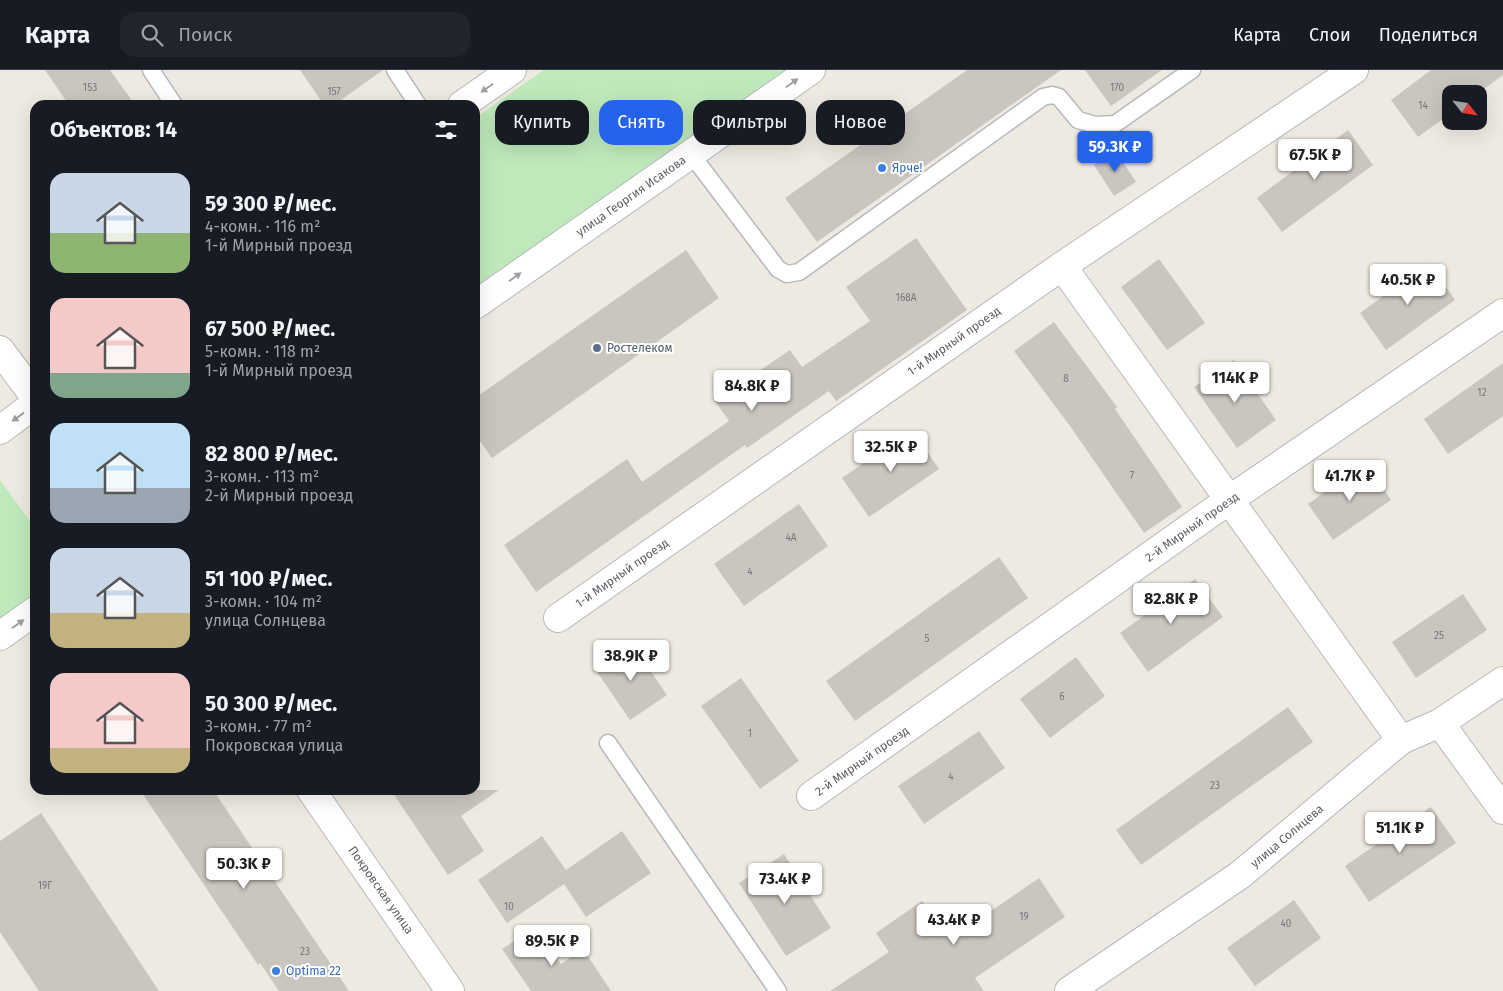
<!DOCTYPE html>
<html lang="ru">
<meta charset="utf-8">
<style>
body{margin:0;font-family:"Fira Sans",sans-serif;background:#20242c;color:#f1f3f6;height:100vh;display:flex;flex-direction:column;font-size:19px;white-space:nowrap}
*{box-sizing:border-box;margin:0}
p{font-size:16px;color:#9ea1a6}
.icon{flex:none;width:28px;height:28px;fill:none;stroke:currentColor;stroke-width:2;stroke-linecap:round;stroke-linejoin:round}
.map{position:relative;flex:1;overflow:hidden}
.sheet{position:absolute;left:30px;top:30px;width:450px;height:695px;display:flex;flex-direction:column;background:#171b24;border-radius:15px;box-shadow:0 5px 20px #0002}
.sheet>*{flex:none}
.top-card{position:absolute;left:495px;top:30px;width:475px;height:45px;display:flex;gap:10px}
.needle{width:32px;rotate:120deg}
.tools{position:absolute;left:1442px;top:15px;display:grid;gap:10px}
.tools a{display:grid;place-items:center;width:45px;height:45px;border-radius:10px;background:#171b24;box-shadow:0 5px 20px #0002;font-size:25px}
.price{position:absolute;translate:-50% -42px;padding:0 11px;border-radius:5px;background:#fff;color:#222;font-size:16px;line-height:32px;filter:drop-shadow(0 1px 2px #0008)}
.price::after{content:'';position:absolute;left:50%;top:30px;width:15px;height:11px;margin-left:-8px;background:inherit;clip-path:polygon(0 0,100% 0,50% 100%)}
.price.selected{background:#2563eb;color:#fff}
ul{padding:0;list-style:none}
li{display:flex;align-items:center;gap:15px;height:125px;padding:0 20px}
li span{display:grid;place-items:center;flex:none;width:140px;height:100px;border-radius:15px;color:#555}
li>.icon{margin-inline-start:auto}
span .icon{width:60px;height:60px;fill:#fffc;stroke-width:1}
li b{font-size:21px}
h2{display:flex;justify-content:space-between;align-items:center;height:60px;padding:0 20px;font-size:21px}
.chip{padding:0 18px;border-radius:15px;background:#171b24;box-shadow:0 5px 20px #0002;font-size:18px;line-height:45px}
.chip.selected{background:#2563eb;color:#fff}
header{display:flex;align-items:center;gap:30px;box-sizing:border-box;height:70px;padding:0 25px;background:#171b24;border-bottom:1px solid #363941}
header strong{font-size:24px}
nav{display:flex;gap:28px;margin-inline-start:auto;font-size:18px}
.search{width:350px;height:45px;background:#20242c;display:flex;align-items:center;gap:12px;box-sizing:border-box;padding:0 18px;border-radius:15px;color:#9ea1a6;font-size:19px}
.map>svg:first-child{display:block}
.green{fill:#bfe9bb}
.building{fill:#cac5be}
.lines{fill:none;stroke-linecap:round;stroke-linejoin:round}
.service-casing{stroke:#b4b9be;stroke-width:19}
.minor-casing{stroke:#b4b9be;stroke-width:30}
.tertiary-casing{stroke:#b4b9be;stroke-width:30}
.service{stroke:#fff;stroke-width:16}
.minor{stroke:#fff;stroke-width:28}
.tertiary{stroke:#fff;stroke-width:28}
.oneway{fill:#9c9fa2}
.shop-dot{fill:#3f7fe0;stroke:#fff;stroke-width:2}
.service-dot{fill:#5c6f8a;stroke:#fff;stroke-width:2}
.labels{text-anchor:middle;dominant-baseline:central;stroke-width:4;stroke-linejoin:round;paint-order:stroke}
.number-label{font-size:10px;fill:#76787a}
.shop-label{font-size:12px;fill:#366cbe;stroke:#fff;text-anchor:start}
.street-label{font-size:12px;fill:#5a5f64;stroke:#fff}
.service-label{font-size:12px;fill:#4e5e75;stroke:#fff;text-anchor:start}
</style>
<header>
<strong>Карта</strong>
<div class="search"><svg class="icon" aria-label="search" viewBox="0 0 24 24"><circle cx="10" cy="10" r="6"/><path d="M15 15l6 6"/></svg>Поиск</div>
<nav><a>Карта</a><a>Слои</a><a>Поделиться</a></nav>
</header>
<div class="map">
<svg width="1503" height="921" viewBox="0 0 1503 921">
<rect width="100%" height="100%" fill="#efeae1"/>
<g class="green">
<path d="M544,0H785L475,217V48Z"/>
<path d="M0,410L35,458V530L0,554Z"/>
</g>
<g class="building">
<path d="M45,0H110L135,35H69Z"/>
<path d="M300,0H383L334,35H324Z"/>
<path d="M967,0H1061L817,172L785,128Z"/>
<path d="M1085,0H1162L1111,36Z"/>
<path d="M1431,0H1503V5L1477,24H1451V43L1418,67L1391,30Z"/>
<path d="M1348,60L1373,95L1282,162L1257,128Z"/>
<path d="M1115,80L1136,112L1114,126L1094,95Z"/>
<path d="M916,168L967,240L836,331L829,321L747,378L745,375L536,522L504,475L627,389L642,412L729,351L715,331L790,280L802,297L870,251L846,217Z"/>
<path d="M686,180L719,228L492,388L475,364V328Z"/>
<path d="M1159,189L1205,253L1167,280L1121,217Z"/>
<path d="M1429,193L1455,230L1386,280L1360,243Z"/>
<path d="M1054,252L1117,337L1115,339L1182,437L1144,463L1070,356L1014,281Z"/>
<path d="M1234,290L1276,350L1237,378L1194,317Z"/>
<path d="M1503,293V346L1448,384L1424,349Z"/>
<path d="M912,360L939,399L869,447L842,408Z"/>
<path d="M1366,394L1391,430L1333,470L1308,434Z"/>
<path d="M799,434L828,476L744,536L714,494Z"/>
<path d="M999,487L1028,528L855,651L826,611Z"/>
<path d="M1195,509L1223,547L1148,602L1120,563Z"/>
<path d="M1463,524L1487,560L1416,608L1392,572Z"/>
<path d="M631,573L667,625L630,650L595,599Z"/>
<path d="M1076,587L1105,626L1050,668L1020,629Z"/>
<path d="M741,608L799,691L760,719L701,636Z"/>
<path d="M1288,637L1313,672L1141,795L1116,760Z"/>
<path d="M979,661L1005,698L924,754L898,716Z"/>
<path d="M140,720H213L349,921H279L260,893L258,895Z"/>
<path d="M391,720H499L461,746L484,781L448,805Z"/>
<path d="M1431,737L1456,773L1369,832L1345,796Z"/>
<path d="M41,743L159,921H39L0,862V771Z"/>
<path d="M622,761L651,803L586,847L564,814L507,853L478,810L542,766L566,800Z"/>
<path d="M784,784L831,858L786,886L739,813Z"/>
<path d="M1039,808L1065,847L975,908L984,921H830L889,882L876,863L922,831L949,870Z"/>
<path d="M1294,830L1321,868L1255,916L1227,878Z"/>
<path d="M536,857L561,894L583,879L611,921H531L502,879Z"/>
</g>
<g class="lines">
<g class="service-casing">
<g id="service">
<path d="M151,0L174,35"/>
<path d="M395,0L418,35"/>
<path d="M691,84L778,199L787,204L799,202L1043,27L1052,25L1059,27L1078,50L1095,55L1115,54L1192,0"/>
<path d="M608,673L778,921"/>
</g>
</g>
<g class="minor-casing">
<g id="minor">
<path d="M1062,196L1401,670"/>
<path d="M558,548L1062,196L1354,0"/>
<path d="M1440,653L1503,740"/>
<path d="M811,726L1229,430L1503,243"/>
<path d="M1069,921L1240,805L1401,670L1440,653L1503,611"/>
</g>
</g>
<g class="tertiary-casing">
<g id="tertiary">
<path d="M462,35L512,0"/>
<path d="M475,235L811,0"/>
<path d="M0,280L35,327"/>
<path d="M0,360L35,334"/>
<path d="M0,566L35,541"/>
<path d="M311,720L450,921"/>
</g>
</g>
<use href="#service" class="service"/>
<use href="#minor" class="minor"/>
<use href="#tertiary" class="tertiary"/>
</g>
<defs><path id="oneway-solid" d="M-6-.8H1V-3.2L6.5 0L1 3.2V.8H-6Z" transform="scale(1.25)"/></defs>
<g class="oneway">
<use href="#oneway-solid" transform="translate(792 13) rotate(-35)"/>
<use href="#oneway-solid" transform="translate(487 18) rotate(145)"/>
<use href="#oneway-solid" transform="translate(515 207) rotate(-35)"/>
<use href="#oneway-solid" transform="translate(18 347) rotate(144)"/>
<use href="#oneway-solid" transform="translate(18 554) rotate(-35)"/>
</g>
<g class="shop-dot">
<circle cx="882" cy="98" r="5"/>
<circle cx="276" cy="901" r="5"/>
</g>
<circle class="service-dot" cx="597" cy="278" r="5"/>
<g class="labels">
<g class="number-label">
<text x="90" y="18">153</text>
<text x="1117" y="18">170</text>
<text x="334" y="22">157</text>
<text x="1423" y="36">14</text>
<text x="906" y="228">168А</text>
<text x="1066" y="309">8</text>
<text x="1482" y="323">12</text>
<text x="1132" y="406">7</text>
<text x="791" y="468">4А</text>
<text x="750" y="502">4</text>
<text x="1439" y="566">25</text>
<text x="927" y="569">5</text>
<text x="1062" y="627">6</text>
<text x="750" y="664">1</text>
<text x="951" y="707">4</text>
<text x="1215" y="716">23</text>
<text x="45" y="816">19Г</text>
<text x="509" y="837">10</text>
<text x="1024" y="847">19</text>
<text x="1286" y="854">40</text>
<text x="305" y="882">23</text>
</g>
<g class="shop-label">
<text x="892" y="98">Ярче!</text>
<text x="286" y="901">Optima 22</text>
</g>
<g class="street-label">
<text transform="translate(631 126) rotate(-35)">улица Георгия Исакова</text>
<text transform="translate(954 271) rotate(-35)">1-й Мирный проезд</text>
<text transform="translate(1192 457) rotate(-35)">2-й Мирный проезд</text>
<text transform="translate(622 503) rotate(-35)">1-й Мирный проезд</text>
<text transform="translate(862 691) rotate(-35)">2-й Мирный проезд</text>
<text transform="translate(1287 766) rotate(-40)">улица Солнцева</text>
<text transform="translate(381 820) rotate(55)">Покровская улица</text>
</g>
<g class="service-label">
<text x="607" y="278">Ростелеком</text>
</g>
</g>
</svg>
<div class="tools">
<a><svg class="needle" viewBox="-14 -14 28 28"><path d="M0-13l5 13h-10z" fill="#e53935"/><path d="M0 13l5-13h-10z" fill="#9ea1a6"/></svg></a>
</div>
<b class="price selected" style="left:1115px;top:103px">59.3K ₽</b>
<b class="price" style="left:1315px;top:111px">67.5K ₽</b>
<b class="price" style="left:1408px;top:236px">40.5K ₽</b>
<b class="price" style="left:1235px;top:334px">114K ₽</b>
<b class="price" style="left:752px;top:342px">84.8K ₽</b>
<b class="price" style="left:891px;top:403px">32.5K ₽</b>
<b class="price" style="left:1350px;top:432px">41.7K ₽</b>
<b class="price" style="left:1171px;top:555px">82.8K ₽</b>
<b class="price" style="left:631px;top:612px">38.9K ₽</b>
<b class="price" style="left:1400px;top:784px">51.1K ₽</b>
<b class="price" style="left:244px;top:820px">50.3K ₽</b>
<b class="price" style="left:785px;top:835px">73.4K ₽</b>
<b class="price" style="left:954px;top:876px">43.4K ₽</b>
<b class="price" style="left:552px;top:897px">89.5K ₽</b>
<div class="top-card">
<a class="chip">Купить</a>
<a class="chip selected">Снять</a>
<a class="chip">Фильтры</a>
<a class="chip">Новое</a>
</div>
<section class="sheet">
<h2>Объектов: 14<svg class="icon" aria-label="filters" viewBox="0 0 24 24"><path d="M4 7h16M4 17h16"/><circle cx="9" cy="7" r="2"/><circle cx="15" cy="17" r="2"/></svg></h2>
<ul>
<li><span style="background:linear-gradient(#c9d6e8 60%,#8fb573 0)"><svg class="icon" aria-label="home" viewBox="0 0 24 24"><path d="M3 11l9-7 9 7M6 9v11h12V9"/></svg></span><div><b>59 300 ₽/мес.</b><p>4-комн. · 116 m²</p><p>1-й Мирный проезд</p></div></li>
<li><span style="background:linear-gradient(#f6c9c9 75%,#7fa58c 0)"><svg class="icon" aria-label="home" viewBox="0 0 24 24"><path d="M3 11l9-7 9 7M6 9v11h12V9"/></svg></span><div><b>67 500 ₽/мес.</b><p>5-комн. · 118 m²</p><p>1-й Мирный проезд</p></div></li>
<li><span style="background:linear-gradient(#bfe0f5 65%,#9aa5b1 0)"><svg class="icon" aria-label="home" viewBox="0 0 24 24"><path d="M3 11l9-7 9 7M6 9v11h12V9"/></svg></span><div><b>82 800 ₽/мес.</b><p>3-комн. · 113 m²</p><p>2-й Мирный проезд</p></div></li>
<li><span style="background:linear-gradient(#c9d6e8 65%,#c2b280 0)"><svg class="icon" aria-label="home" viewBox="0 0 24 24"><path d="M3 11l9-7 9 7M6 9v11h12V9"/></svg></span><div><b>51 100 ₽/мес.</b><p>3-комн. · 104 m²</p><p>улица Солнцева</p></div></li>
<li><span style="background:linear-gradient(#f6c9c9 75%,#c2b280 0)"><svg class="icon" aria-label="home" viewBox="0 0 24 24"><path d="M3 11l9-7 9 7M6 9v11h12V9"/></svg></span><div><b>50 300 ₽/мес.</b><p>3-комн. · 77 m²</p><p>Покровская улица</p></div></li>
</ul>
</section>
</div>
